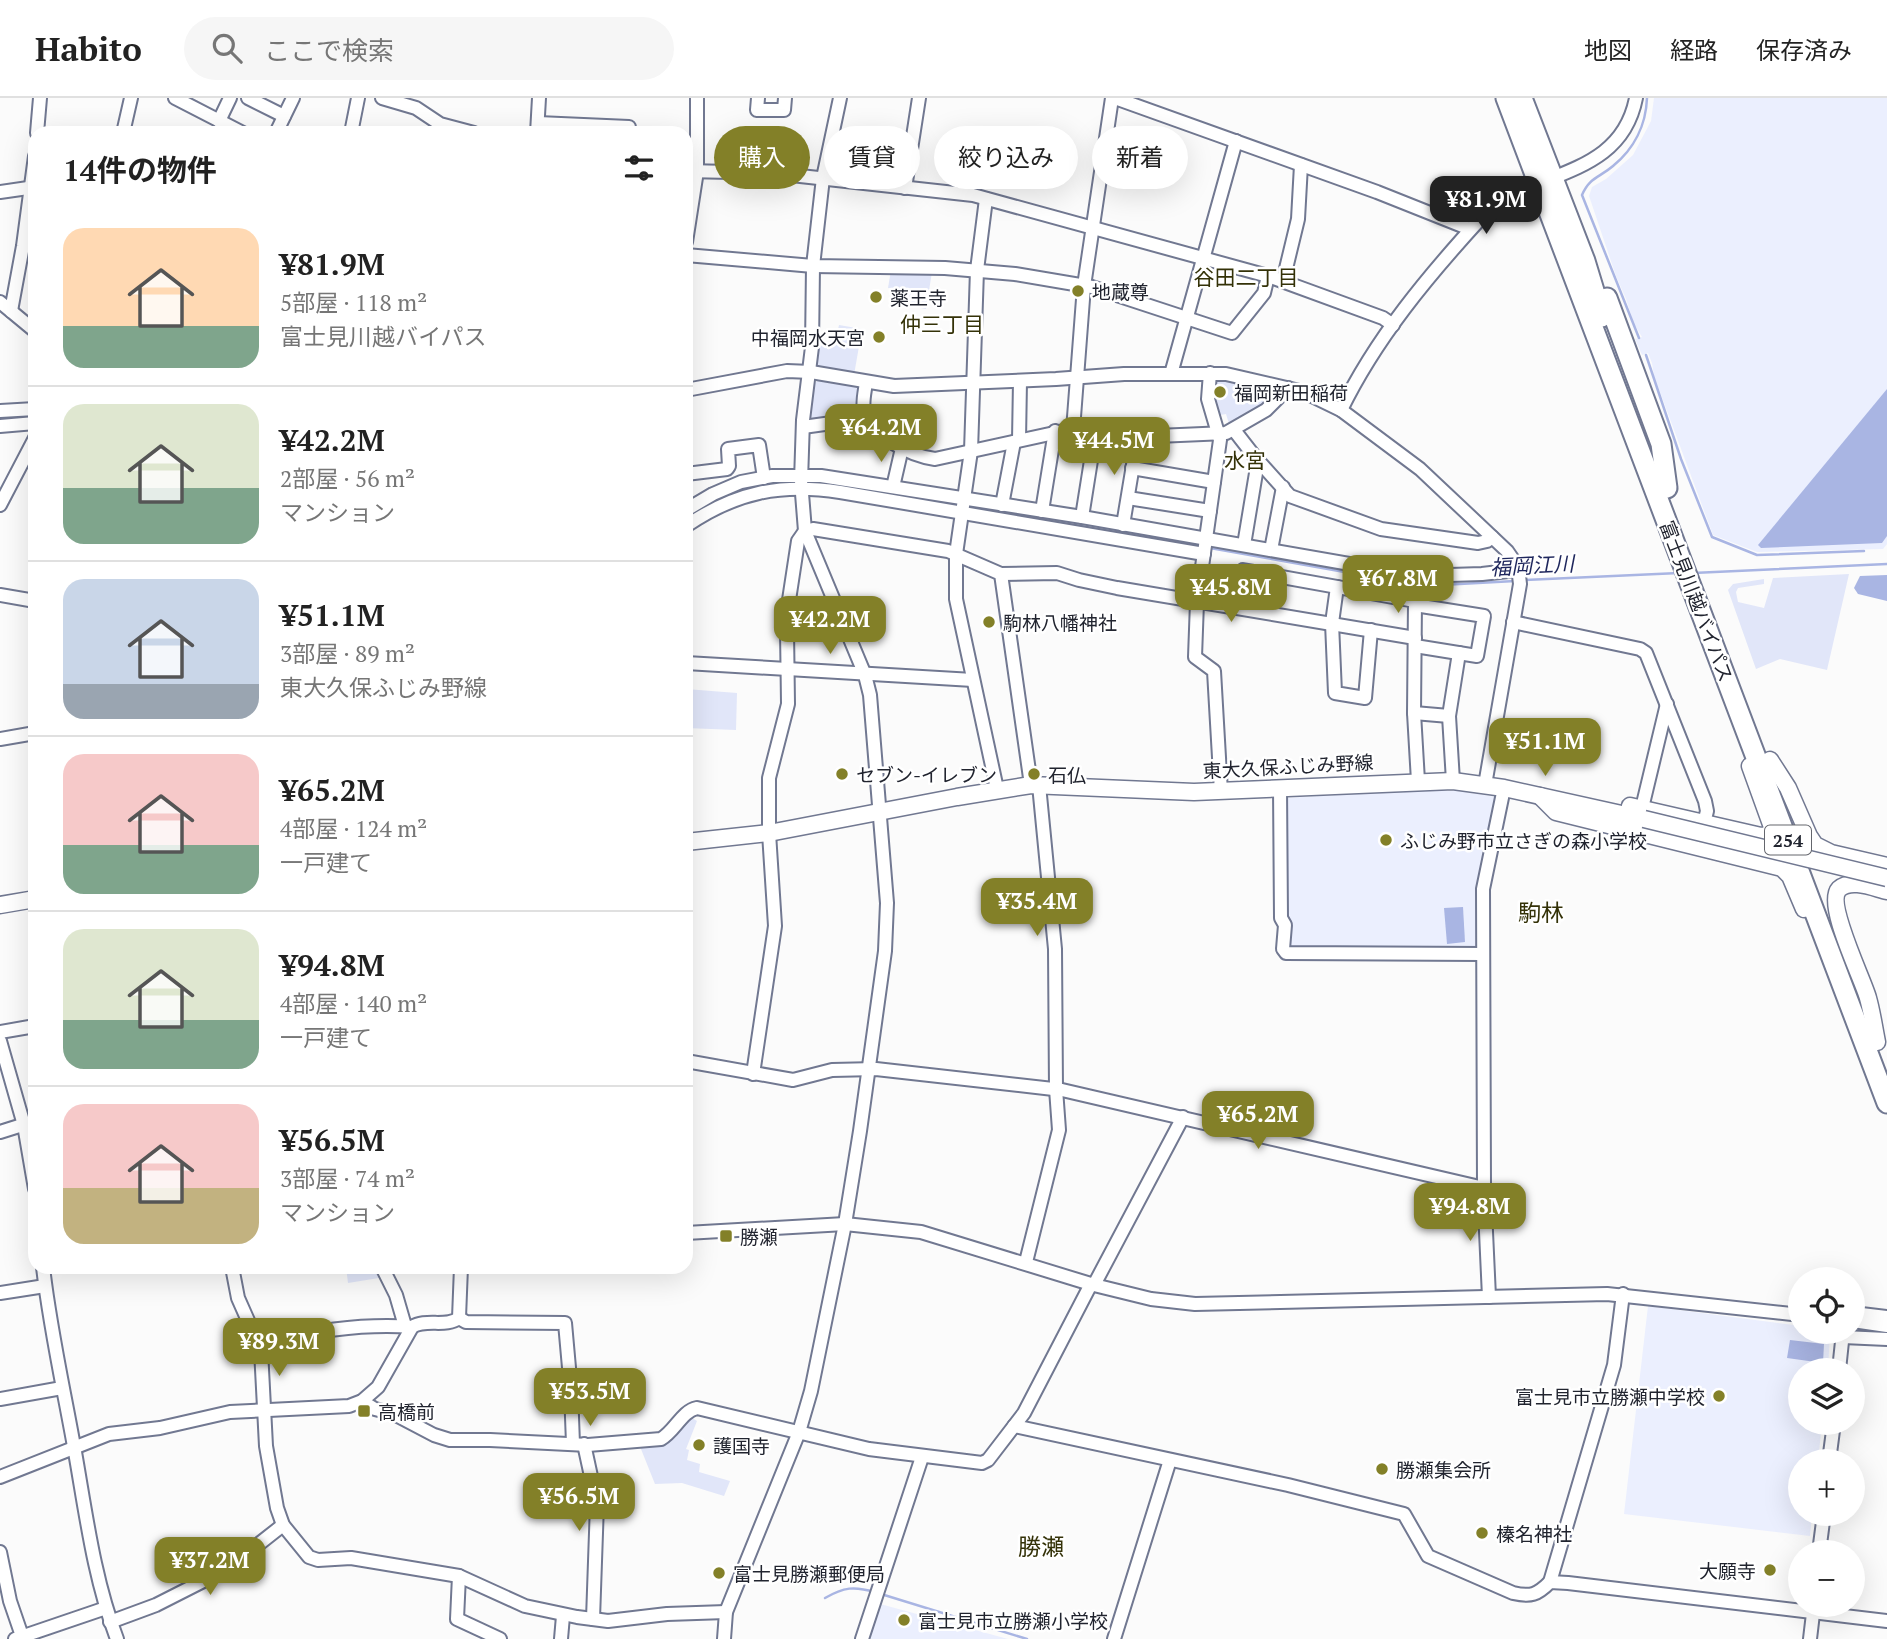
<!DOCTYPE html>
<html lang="ja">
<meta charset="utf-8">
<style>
body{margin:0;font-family:"PT Serif","Noto Sans JP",serif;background:#f6f6f6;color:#222;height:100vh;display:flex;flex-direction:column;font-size:26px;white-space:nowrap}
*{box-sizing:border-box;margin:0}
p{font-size:23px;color:#767676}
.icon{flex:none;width:38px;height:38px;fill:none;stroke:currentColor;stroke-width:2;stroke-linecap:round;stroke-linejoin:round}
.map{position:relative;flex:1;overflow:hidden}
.details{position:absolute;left:28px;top:28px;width:665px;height:1148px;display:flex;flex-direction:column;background:#fff;border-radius:21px;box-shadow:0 7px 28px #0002}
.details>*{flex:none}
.guide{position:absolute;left:714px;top:28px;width:665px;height:63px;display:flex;gap:14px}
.controls{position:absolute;left:1788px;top:1169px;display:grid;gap:14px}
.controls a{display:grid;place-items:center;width:77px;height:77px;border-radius:50%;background:#fff;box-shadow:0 7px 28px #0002;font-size:35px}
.price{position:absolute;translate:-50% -60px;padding:0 16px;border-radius:14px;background:#838028;color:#fff;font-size:23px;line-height:46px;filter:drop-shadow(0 2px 4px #0008)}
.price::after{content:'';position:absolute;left:50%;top:42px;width:21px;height:16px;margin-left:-10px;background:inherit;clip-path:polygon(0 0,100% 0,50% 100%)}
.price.selected{background:#222;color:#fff}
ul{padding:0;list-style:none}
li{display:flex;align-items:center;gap:21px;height:175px;padding:0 35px}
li+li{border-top:2px solid #e0e0e0}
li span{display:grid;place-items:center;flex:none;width:196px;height:140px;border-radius:21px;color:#555}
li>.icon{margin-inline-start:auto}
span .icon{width:84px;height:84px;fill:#fffc;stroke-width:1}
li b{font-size:30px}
h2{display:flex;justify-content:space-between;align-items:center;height:84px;padding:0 35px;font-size:30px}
.pill{padding:0 24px;border-radius:32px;background:#fff;box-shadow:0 7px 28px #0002;font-size:24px;line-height:63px}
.pill.selected{background:#838028;color:#fff}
header{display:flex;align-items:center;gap:42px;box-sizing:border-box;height:98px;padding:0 35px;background:#fff;border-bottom:2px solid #e0e0e0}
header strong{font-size:33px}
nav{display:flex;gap:38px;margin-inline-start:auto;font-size:24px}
.search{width:490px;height:63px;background:#f6f6f6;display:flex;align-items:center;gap:18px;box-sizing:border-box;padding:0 24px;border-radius:38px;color:#767676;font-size:26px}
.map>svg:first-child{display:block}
.built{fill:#ebeffe}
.green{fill:#e1e6f9}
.water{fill:#a9b5e3}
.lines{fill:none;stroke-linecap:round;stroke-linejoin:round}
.stream{stroke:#a9b5e3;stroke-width:2.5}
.minor-casing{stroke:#717891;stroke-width:16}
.major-casing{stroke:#717891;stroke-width:19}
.highway-casing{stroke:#717891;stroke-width:23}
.minor{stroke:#fff;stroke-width:12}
.major{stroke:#fff;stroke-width:16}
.highway{stroke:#fff;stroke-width:19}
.major-bridge-casing{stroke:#717891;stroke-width:19;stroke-linecap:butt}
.major-bridge{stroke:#fff;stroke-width:16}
.poi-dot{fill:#838028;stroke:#fff;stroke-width:2.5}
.labels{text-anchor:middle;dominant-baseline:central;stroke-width:5;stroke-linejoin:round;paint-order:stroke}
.shield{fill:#fff;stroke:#64666d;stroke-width:2}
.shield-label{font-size:18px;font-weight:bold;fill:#21242f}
.poi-label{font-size:19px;fill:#21242f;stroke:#fff;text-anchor:start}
.street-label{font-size:19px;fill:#21242f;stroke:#fff}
.neighbourhood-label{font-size:21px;fill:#343208;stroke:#fff}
.water-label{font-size:21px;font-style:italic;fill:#1f275d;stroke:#fff}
.quarter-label{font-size:23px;fill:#343208;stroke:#fff}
</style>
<header>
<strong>Habito</strong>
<div class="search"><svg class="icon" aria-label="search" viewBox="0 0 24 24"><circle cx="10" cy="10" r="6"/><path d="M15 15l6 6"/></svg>ここで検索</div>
<nav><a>地図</a><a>経路</a><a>保存済み</a></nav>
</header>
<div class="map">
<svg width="1887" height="1541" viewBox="0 0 1887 1541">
<rect width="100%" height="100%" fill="#fbfbfb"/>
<g class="built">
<path d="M1654,0H1887V446L1883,451L1757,454L1713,437L1654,278L1652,265L1648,255L1642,257L1635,241L1642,239L1634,226L1626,201L1616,178L1589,98L1592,89L1606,81L1633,57L1651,23Z"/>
<path d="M1404,693H1459L1496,699L1479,849L1477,852L1290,850L1283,819L1285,700Z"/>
<path d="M1648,1208L1801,1228V1234H1830L1828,1272H1801V1325H1822L1818,1363H1801V1416H1812L1810,1438L1624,1416Z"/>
<path d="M873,1504L1008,1541H861Z"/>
</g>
<g class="green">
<path d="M891,172L932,174L926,211L911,208L912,201L894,198L895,191L888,190Z"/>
<path d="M839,227L862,231L854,277L818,268V245H830L832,236H837Z"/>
<path d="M820,281L863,291L869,334L807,323L815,285Z"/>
<path d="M1218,281L1275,294V297L1230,329L1226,316L1215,318L1212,282Z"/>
<path d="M1849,476L1827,572L1780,561L1756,571L1728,492L1733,486L1764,481V486L1738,490L1736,494L1738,504L1764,510L1773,480Z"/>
<path d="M686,591L737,595L736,632L686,630Z"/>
<path d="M346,1169H380L385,1179L348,1185Z"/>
<path d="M689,1318L697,1323L686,1351L689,1352L687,1362L700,1366L699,1374L730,1383L724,1398L682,1385L655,1386L639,1346Z"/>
</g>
<g class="water">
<path d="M1887,291V438L1882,445L1761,450L1758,447Z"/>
<path d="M1887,477V503L1858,496L1854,490L1860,478Z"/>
<path d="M1463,809L1465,844L1447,846L1444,810Z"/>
<path d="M1790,1242L1824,1246L1823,1265L1787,1260Z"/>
</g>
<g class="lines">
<g class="stream">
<path d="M1639,240L1582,97C1590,79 1599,80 1613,68C1634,51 1646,27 1647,0"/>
<path d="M1646,257L1681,361L1712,439L1757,457L1864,453"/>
<path d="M975,411L1200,448"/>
<path d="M1210,450L1423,488L1515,483"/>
<path d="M1693,475L1887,466"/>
<path d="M1525,482L1679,475"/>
<path d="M881,1496L1027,1541"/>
<path d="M825,1500C844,1489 854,1488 875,1494"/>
</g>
<g class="minor-casing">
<g id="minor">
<path d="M175,0L243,35"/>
<path d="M248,0L284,18"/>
<path d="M382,0L416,10L440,26L474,35"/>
<path d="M758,0L757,12H784L785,0"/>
<path d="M1115,0L1377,94L1470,131"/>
<path d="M219,23L230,0"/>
<path d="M538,25L629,29V35"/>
<path d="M37,35L40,0"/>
<path d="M123,35L131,0"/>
<path d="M276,35L293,0"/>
<path d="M351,35L358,0"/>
<path d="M537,35L539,0"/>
<path d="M686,73L773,75L973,97L1268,178L1383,220L1393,227"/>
<path d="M905,90L919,0"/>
<path d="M0,94L35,89"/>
<path d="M986,101L977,172L971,353L956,456V501L997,691"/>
<path d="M686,144L697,73V0"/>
<path d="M686,157L813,168L945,170L1015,176L1092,189L1232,235L1264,195L1268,178"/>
<path d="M1283,183L1298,121L1301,67"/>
<path d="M0,204L35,233"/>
<path d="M11,213L23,148L35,58"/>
<path d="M1210,275L1208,301L1220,342L1197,504L1195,559L1214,573L1221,694"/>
<path d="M1171,276L1236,43"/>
<path d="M866,284C865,293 862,304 864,312C869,337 911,358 935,361L1068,332L1096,331L1157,338L1226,335L1266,312L1288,290"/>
<path d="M686,292L787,273L811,274L894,288L1056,281L1124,276H1226L1304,294L1341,312L1420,371L1507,453L1518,469L1520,486L1485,687"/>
<path d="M1341,312C1376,240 1428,178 1482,119C1531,71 1620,82 1636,0"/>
<path d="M0,313L35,311"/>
<path d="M0,328L35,325"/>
<path d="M803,329L839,324L868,340L874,330"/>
<path d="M1073,332L1084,188L1112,0"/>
<path d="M1234,332L1255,359L1290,398L1381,431L1478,445L1487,443L1492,439"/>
<path d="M1019,342L1020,283"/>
<path d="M1132,370L1214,384"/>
<path d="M686,376L727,371L729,368L728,351L759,347L764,380"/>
<path d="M893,389L902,350"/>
<path d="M1128,400L1210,413"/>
<path d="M0,407L35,340"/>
<path d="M1002,407L1014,344"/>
<path d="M686,412L713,396L741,384L772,378H821L1082,419L1418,478L1482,476L1508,473L1518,469"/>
<path d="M1042,413L1055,333"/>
<path d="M1082,419L1096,331"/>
<path d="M1123,427L1138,337"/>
<path d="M686,428C736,394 780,385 840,394L1204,456"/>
<path d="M1244,447L1258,363"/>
<path d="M1271,452L1283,389"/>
<path d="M1001,476L1057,475L1079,482L1117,490L1415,540"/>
<path d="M1337,489L1332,525L1335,595L1365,600L1371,532"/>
<path d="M0,497L35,503"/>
<path d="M1236,510L1243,472L1415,503L1414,615L1418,683"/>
<path d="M1513,524L1640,551L1646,555L1705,703L1707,713L1704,725"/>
<path d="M1415,548L1477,558L1484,518L1415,507"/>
<path d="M686,565L973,582"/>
<path d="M1414,615L1449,618"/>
<path d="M0,641L35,635"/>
<path d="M1453,683L1449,618L1459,555"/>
<path d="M1280,690L1281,820L1285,827L1283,851L1286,855L1483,856"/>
<path d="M1642,710L1667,606"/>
<path d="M0,934L35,928"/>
<path d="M0,943L24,1027L35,1091"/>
<path d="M686,963L793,982L832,972L876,971L1062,992L1484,1090"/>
<path d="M753,976L775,828L769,735V680L788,606L787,532L789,502L798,443L805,433L813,431L948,453L1001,476L1031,687"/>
<path d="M0,1034L35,1023"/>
<path d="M686,1135L845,1126L921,1134L1094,1187L1151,1201L1195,1206L1607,1196L1801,1217"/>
<path d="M1026,1164L1059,1032L1056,991L1055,851L1039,687"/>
<path d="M43,1169C50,1231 64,1292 75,1354C86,1416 94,1481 117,1541"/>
<path d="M232,1169L238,1200L261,1252L266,1348L277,1410L283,1427L309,1459L318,1462L351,1460L459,1478L525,1508L577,1519L608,1523L667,1516L726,1514"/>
<path d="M382,1169L396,1197L405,1228"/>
<path d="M1094,1187L1183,1019"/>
<path d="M0,1195L45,1188"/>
<path d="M1489,1199L1484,1090L1483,791L1504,690"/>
<path d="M1853,1215L1887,1219"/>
<path d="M459,1220L466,1224L565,1225L571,1292L573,1346"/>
<path d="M1853,1223L1887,1228"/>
<path d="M1843,1239L1887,1241"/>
<path d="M261,1252C296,1231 371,1226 412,1229"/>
<path d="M1839,1272L1843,1234"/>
<path d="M0,1301L62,1290"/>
<path d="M362,1303L375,1311L394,1316L434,1337L450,1342H490L588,1347L661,1341C675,1333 682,1313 697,1310L869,1351L982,1365L988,1362L1024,1315L1091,1186"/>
<path d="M1014,1328L1288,1387L1404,1416L1428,1458L1513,1495C1531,1499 1537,1497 1550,1484L1568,1485L1887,1523"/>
<path d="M584,1346L597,1406L593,1521"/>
<path d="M1829,1363L1834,1325"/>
<path d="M0,1379L109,1336L160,1330L230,1314L349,1308L362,1303L378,1289L412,1229C426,1220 446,1230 459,1220L461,1169"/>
<path d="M0,1454L10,1503L22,1538"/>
<path d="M1819,1454L1824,1416"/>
<path d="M459,1478L457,1521L500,1541"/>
<path d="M1550,1484L1614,1267L1623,1196"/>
<path d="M110,1524L156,1507L227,1471L283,1427"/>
<path d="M15,1541L106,1510"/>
<path d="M561,1541L563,1518"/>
<path d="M724,1541L726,1514L799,1334L811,1293L845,1126L860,1033L885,853L887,805L870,597L865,577L805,433L801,383L803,322L812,249L813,168L823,80L840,0"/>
<path d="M862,1541L922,1359"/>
<path d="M1114,1541L1170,1362"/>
<path d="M1810,1541L1814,1507"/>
</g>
</g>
<g class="major-casing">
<g id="major">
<path d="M1770,662L1788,690L1809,738L1815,747L1831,755L1887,768"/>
<path d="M1540,698L1556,714L1782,770L1790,778L1804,811"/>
<path d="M1630,708L1761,738L1769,737L1772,729L1750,668"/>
<path d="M686,744L769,735L957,699L1031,687L1194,694L1453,683L1504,690L1644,721"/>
<path d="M0,807L35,801"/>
<path d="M1877,944C1874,929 1872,914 1868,900C1863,881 1825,806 1839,791C1851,780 1874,790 1887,793"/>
</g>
</g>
<g class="highway-casing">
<g id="highway">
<path d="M1506,0L1887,1005"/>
<path d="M1522,0L1585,163L1602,219"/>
<path d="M1607,200L1661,346L1667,390"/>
</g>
</g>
<use href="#minor" class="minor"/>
<use href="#major" class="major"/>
<use href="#highway" class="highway"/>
<g class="major-bridge-casing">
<path id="major-bridge" d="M1644,721L1887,780"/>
</g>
<use href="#major-bridge" class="major-bridge"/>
</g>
<g class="poi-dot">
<circle cx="1078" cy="193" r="7"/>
<circle cx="876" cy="199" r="7"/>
<circle cx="879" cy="239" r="7"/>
<circle cx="1220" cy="294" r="7"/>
<circle cx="989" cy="524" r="7"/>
<circle cx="842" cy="676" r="7"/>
<circle cx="1034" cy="676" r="7"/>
<circle cx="1386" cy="742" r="7"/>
<rect x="719" y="1131" width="14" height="14" rx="3.5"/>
<circle cx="1719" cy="1298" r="7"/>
<rect x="357" y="1306" width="14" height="14" rx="3.5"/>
<circle cx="699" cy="1347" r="7"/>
<circle cx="1382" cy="1371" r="7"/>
<circle cx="1482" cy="1435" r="7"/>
<circle cx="1770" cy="1472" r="7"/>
<circle cx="719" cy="1475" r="7"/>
<circle cx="904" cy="1522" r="7"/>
</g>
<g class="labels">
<rect class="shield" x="1765" y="727.5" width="46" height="29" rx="5"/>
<g class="shield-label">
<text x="1788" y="742">254</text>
</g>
<g class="poi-label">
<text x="1092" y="193">地蔵尊</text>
<text x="890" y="199">薬王寺</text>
<text x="865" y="239" text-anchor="end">中福岡水天宮</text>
<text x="1234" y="294">福岡新田稲荷</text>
<text x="1003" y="524">駒林八幡神社</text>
<text x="856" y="676">セブン-イレブン</text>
<text x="1048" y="676">石仏</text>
<text x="1400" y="742">ふじみ野市立さぎの森小学校</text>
<text x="740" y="1138">勝瀬</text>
<text x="1705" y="1298" text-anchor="end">富士見市立勝瀬中学校</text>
<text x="378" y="1313">高橋前</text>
<text x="713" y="1347">護国寺</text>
<text x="1396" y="1371">勝瀬集会所</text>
<text x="1496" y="1435">榛名神社</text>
<text x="1756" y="1472" text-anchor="end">大願寺</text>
<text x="733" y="1475">富士見勝瀬郵便局</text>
<text x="918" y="1522">富士見市立勝瀬小学校</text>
</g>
<g class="street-label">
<text transform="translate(1697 503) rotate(69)">富士見川越バイパス</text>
<text transform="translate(1288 668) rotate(-3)">東大久保ふじみ野線</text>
</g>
<g class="neighbourhood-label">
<text x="1246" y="179">谷田二丁目</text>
<text x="942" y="226">仲三丁目</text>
<text x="1245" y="362">水宮</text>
</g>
<g class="water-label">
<text transform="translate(1532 467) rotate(-3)">福岡江川</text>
</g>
<g class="quarter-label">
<text x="1541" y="814">駒林</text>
<text x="1041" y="1448">勝瀬</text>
</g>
</g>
</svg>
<div class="controls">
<a><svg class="icon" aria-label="locate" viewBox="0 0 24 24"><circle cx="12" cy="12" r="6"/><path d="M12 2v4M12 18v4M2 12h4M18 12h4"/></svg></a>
<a><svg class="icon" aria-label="layers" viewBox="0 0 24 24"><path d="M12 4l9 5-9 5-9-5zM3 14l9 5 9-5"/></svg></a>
<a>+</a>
<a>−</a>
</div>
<b class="price selected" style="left:1486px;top:138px">¥81.9M</b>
<b class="price" style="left:881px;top:366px">¥64.2M</b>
<b class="price" style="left:1114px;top:379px">¥44.5M</b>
<b class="price" style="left:1398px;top:517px">¥67.8M</b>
<b class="price" style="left:1231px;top:526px">¥45.8M</b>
<b class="price" style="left:830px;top:558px">¥42.2M</b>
<b class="price" style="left:1545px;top:680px">¥51.1M</b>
<b class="price" style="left:1037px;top:840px">¥35.4M</b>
<b class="price" style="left:1258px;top:1053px">¥65.2M</b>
<b class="price" style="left:1470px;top:1145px">¥94.8M</b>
<b class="price" style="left:279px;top:1280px">¥89.3M</b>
<b class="price" style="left:590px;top:1330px">¥53.5M</b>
<b class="price" style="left:579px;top:1435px">¥56.5M</b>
<b class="price" style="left:210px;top:1499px">¥37.2M</b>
<div class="guide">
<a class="pill selected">購入</a>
<a class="pill">賃貸</a>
<a class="pill">絞り込み</a>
<a class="pill">新着</a>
</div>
<section class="details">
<h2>14件の物件<svg class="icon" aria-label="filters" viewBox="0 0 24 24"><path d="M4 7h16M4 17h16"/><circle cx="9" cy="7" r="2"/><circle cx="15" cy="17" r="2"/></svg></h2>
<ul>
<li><span style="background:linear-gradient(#ffd9b3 70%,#7fa58c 0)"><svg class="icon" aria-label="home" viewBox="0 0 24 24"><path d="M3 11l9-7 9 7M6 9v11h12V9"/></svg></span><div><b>¥81.9M</b><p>5部屋 · 118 m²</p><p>富士見川越バイパス</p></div></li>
<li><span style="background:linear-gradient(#dfe7d0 60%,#7fa58c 0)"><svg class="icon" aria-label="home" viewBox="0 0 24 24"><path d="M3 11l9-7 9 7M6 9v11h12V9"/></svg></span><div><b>¥42.2M</b><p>2部屋 · 56 m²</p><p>マンション</p></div></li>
<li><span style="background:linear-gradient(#c9d6e8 75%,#9aa5b1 0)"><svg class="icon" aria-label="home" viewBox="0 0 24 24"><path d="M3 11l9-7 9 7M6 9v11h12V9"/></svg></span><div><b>¥51.1M</b><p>3部屋 · 89 m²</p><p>東大久保ふじみ野線</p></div></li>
<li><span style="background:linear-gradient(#f6c9c9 65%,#7fa58c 0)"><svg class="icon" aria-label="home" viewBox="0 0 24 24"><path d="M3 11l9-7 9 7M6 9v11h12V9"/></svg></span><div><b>¥65.2M</b><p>4部屋 · 124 m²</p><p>一戸建て</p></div></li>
<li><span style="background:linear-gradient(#dfe7d0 65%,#7fa58c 0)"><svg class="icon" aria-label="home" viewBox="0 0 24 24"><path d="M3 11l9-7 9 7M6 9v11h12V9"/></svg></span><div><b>¥94.8M</b><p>4部屋 · 140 m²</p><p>一戸建て</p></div></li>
<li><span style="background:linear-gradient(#f6c9c9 60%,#c2b280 0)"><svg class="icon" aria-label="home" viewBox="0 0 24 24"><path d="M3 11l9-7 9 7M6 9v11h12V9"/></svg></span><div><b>¥56.5M</b><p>3部屋 · 74 m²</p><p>マンション</p></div></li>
</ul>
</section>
</div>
